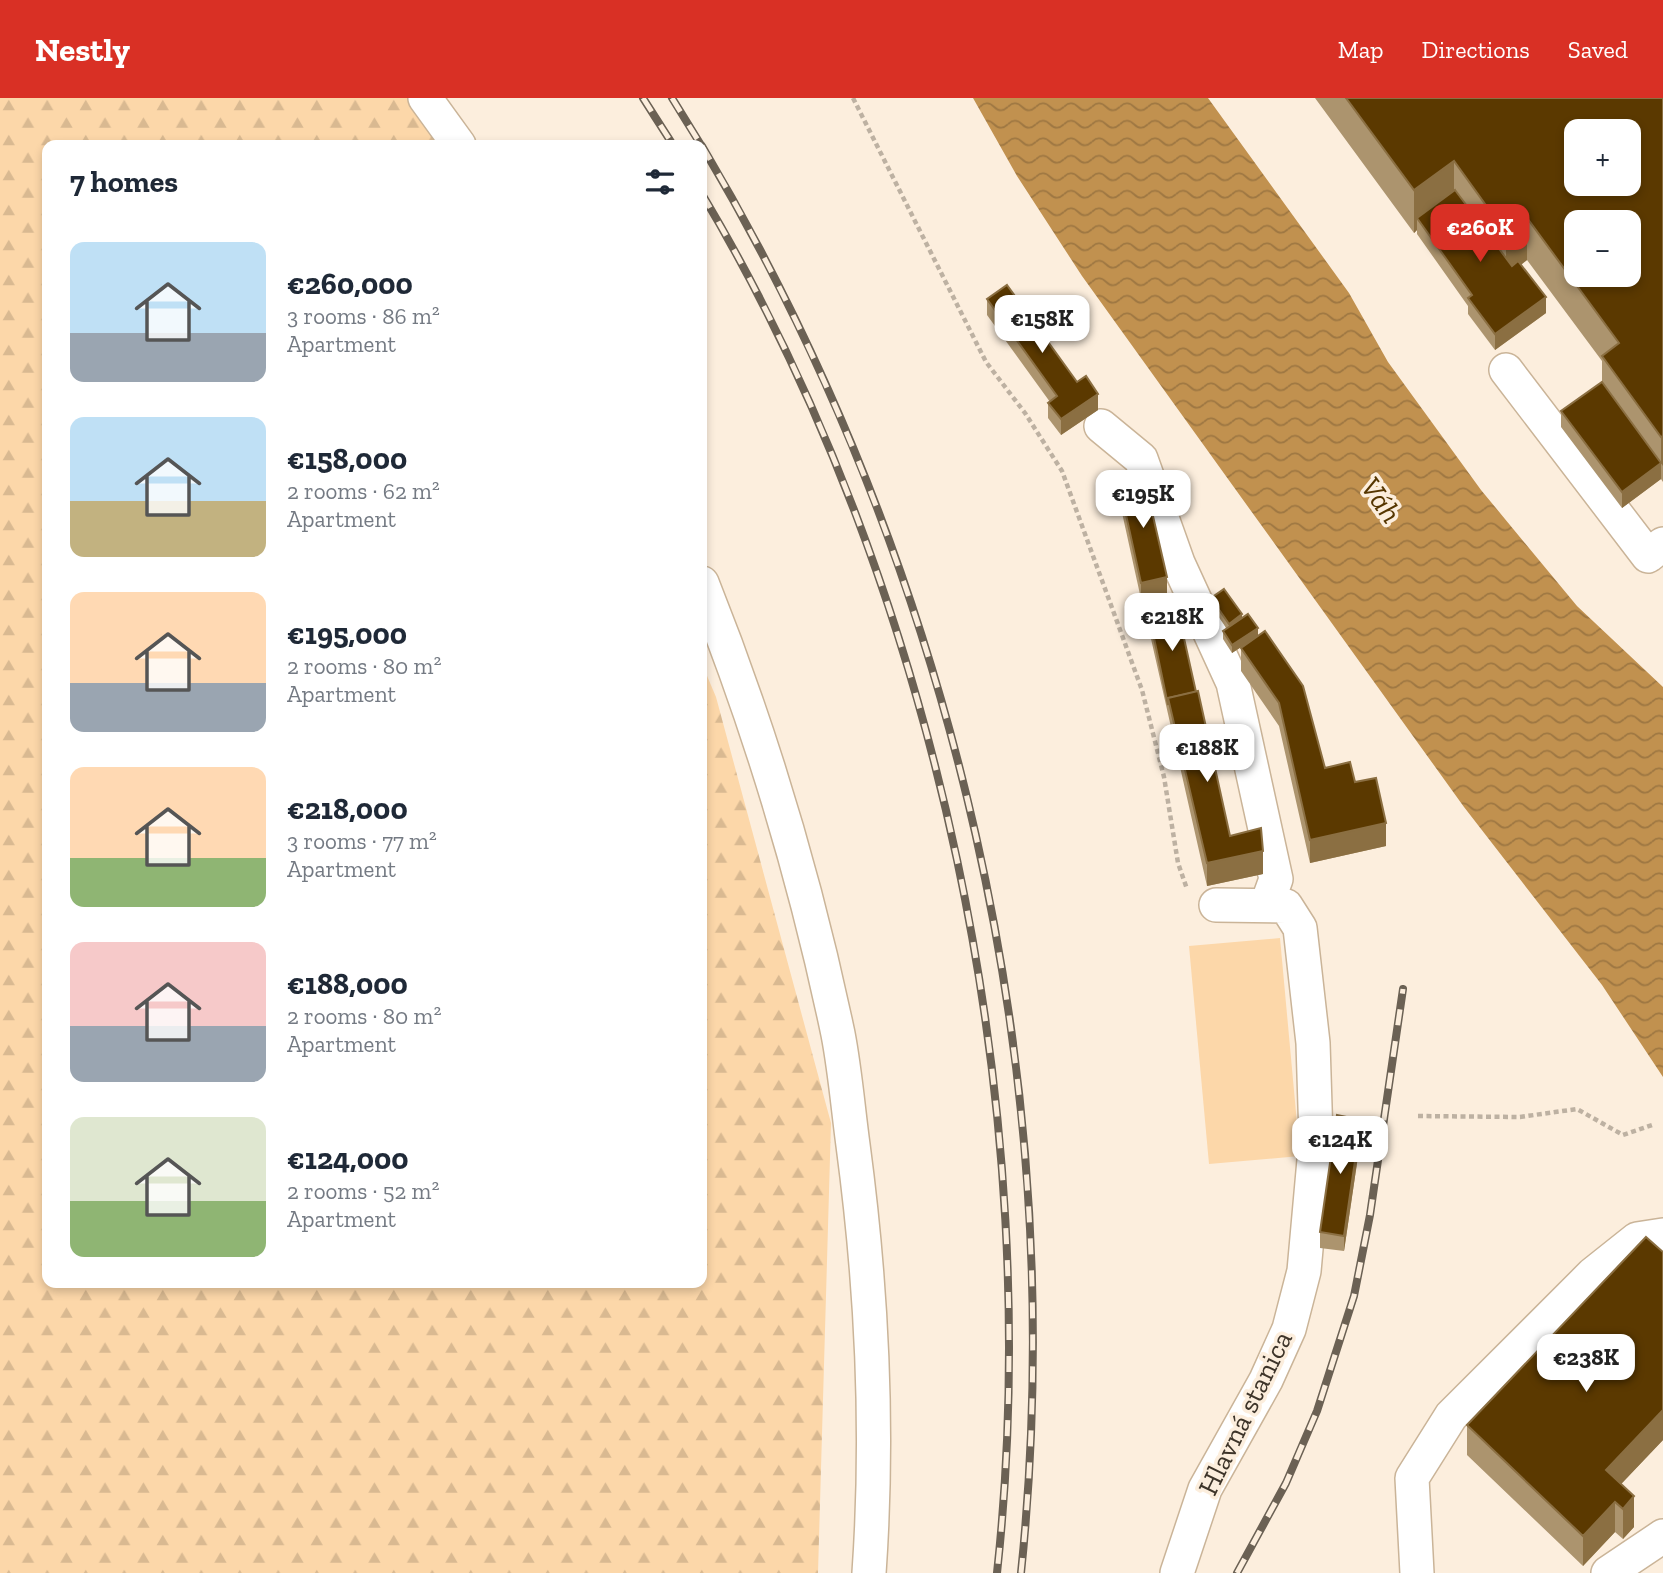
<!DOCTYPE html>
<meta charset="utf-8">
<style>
body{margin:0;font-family:"Zilla Slab",serif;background:#f2f2f3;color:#1f2937;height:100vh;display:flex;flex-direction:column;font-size:26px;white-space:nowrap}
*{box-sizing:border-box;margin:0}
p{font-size:23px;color:#747a83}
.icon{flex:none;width:38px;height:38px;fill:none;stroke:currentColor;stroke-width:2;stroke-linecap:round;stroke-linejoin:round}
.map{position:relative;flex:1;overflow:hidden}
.sheet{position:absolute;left:42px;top:42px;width:665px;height:1148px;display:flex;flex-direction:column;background:#fff;border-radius:14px;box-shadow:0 4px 10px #0003}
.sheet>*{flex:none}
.controls{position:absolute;left:1564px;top:21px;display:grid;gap:14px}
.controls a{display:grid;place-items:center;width:77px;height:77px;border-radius:14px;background:#fff;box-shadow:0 4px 10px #0003;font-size:35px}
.price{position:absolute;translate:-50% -60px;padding:0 16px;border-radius:14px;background:#fff;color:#222;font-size:23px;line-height:46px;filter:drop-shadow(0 2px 4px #0008)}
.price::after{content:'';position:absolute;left:50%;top:42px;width:21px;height:16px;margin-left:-10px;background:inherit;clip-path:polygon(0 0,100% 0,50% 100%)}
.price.on{background:#d93025;color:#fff}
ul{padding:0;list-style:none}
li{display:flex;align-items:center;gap:21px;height:175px;padding:0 28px}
li span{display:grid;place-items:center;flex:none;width:196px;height:140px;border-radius:14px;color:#555}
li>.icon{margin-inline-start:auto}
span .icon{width:84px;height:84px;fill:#fffc;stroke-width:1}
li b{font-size:30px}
h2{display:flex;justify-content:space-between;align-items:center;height:84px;padding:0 28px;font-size:30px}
header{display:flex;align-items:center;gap:42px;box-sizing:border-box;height:98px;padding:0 35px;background:#d93025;color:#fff}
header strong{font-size:33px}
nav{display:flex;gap:38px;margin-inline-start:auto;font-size:24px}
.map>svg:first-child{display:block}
.grass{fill:#fcd7a9}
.forest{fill:url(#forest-firs)}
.water{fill:url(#water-waves)}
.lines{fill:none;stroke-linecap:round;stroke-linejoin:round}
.minor-casing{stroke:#cab498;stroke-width:36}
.path{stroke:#bdb1a2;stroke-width:4.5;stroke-dasharray:5 3.5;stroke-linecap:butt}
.minor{stroke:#fff;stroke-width:33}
.rail-casing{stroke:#6b6154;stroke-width:8}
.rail{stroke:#fceedd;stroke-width:5;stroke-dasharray:16;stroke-linecap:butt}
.wall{fill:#ac946e}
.shaded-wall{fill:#8b6f42}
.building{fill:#5b3900;stroke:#8b6f42;stroke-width:2;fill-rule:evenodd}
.labels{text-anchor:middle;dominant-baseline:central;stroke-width:7;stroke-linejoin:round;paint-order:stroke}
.street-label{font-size:28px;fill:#3d3429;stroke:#fceedd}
.water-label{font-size:30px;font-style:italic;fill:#563600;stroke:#fceedd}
</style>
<header>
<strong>Nestly</strong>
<nav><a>Map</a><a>Directions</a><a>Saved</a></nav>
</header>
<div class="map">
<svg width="1663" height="1475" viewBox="0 0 1663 1475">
<defs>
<pattern id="forest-firs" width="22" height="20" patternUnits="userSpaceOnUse" patternTransform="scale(1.75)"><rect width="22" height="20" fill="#fcd7a9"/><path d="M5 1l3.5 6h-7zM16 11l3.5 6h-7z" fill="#d9b991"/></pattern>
<pattern id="water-waves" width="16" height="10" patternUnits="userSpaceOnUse" patternTransform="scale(1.75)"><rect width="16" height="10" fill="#c1914f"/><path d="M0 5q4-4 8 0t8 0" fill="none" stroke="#9e7742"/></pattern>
</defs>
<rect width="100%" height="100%" fill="#fceedd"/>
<path class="grass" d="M1280,840L1300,1058L1209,1066L1189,848Z"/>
<path class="forest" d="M0,0H415L448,47H47V1185H702V566L716,599L831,1025L818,1475H0Z"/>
<path class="water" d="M973,0H1208L1349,195L1388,264L1481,392L1577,508L1663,589V979L1602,887L1464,709L1082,178L1017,78Z"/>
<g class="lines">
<g class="minor-casing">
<g id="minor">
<path d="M425,0L459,47"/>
<path d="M1506,272L1648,458L1663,446"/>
<path d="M1101,328L1141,361L1178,465L1233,585L1276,781L1267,806"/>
<path d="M702,485C760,630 806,783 838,936C845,972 848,1010 853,1047C872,1189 879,1332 869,1475"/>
<path d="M1177,1475L1205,1391L1266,1282L1289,1231L1304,1173L1316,1040L1313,945L1300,830L1286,808L1216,807"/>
<path d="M1417,1475L1412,1380L1451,1318L1593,1176L1637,1141L1663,1137"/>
<path d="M1608,1475L1663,1438"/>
</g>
</g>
<g class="path">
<path d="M853,0L986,264L1025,315L1062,373L1142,592L1164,679L1178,765L1187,791"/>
<path d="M1418,1018L1520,1019L1577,1011L1623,1037L1655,1026"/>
</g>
<use href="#minor" class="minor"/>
<g class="rail-casing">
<g id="rail">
<path d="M643,0L673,47"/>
<path d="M672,0L701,47"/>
<path d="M702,48C955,475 1072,980 1021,1475"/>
<path d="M702,96C939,494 1047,1015 997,1475"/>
<path d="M1237,1475L1286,1385L1317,1313L1354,1198L1370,1117L1403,891"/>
</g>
</g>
<use href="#rail" class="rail"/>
</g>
<g class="wall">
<path d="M1315,0H1663V384L1661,381L1622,410L1561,329V313L1602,284V263L1527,162L1521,167L1546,215L1495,252L1468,216V208L1417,136V132L1414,135Z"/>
<path d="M987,201L1098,312L1061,337L1048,320V305L1050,304L987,217Z"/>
<path d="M1119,385L1167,495L1141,501L1119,401Z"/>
<path d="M1211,500L1242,520L1258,538L1232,555L1223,541V533L1227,531L1211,508Z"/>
<path d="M1149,516L1230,738L1263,776L1207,788L1149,532Z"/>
<path d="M1241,550L1325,670L1355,684L1386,748L1310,765L1279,628L1241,573Z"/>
<path d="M1361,1038L1344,1153L1320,1150V1134Z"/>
<path d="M1663,1154V1342L1621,1386L1634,1429L1623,1441L1615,1434L1583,1468L1467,1357V1327Z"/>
</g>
<g class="shaded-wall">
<path d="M1454,63V106L1417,120V132L1414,135V92Z"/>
<path d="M1527,120V162L1506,178V135Z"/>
<path d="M1546,199V215L1495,252V236Z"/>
<path d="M1098,296V312L1061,337V321Z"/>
<path d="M1663,338V368L1661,365V339Z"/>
<path d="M1661,365V381L1622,410V394Z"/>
<path d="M1167,479V495L1141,501V485Z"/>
<path d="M1242,516V524L1229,534V526Z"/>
<path d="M1258,530V538L1232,555V547Z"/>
<path d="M1386,725V748L1310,765V742Z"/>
<path d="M1263,753V776L1207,788V765Z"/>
<path d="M1361,1022V1038L1344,1153V1138Z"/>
<path d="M1663,1312V1342L1606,1402V1372Z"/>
<path d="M1634,1398V1429L1623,1441V1411Z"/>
<path d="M1615,1404V1434L1583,1468V1438Z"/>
</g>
<g class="building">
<path d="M1346,0H1663V338L1661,339L1602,258L1619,245L1527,120L1506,135L1454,63L1414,92ZM1577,33H1629V86H1577ZM1577,124H1629V177H1577Z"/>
<path d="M1455,92L1512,168L1518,163L1546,199L1495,236L1468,200L1472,197L1417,120Z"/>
<path d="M1007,187L1077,284L1086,278L1098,296L1061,321L1048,305L1057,298L987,201Z"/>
<path d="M1602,284L1661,365L1622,394L1561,313Z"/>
<path d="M1144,379L1167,479L1141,485L1119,385Z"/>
<path d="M1224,491L1242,516L1229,526L1211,500Z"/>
<path d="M1177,509L1196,594L1168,600V607L1149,516Z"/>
<path d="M1248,516L1258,530L1232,547L1223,533Z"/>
<path d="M1265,533L1303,588L1325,670L1350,664L1355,684L1376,680L1386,725L1310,742L1279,605L1241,550Z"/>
<path d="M1198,593L1230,738L1261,730L1263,753L1207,765L1168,600Z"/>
<path d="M1337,1017L1361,1022L1344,1138L1320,1134Z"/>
<path d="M1646,1139L1663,1154V1312L1606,1372L1634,1398L1623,1411L1615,1404L1583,1438L1467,1327Z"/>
</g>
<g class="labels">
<g class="street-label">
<text transform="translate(1245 1315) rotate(-64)">Hlavná stanica</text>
</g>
<g class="water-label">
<text transform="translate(1381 402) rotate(55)">Váh</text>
</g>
</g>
</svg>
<div class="controls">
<a>+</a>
<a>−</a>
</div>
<b class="price on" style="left:1480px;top:166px">€260K</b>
<b class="price" style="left:1042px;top:257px">€158K</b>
<b class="price" style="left:1143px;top:432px">€195K</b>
<b class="price" style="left:1172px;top:555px">€218K</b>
<b class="price" style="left:1207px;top:686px">€188K</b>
<b class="price" style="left:1340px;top:1078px">€124K</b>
<b class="price" style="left:1586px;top:1296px">€238K</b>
<section class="sheet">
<h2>7 homes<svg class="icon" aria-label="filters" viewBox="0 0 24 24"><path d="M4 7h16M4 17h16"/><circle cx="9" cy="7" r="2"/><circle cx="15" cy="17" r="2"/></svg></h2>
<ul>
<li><span style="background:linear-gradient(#bfe0f5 65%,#9aa5b1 0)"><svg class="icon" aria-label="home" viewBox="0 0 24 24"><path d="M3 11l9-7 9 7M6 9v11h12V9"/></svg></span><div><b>€260,000</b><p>3 rooms · 86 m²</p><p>Apartment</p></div></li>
<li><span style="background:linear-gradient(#bfe0f5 60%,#c2b280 0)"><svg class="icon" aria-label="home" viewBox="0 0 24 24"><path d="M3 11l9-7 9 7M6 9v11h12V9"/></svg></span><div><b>€158,000</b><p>2 rooms · 62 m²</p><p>Apartment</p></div></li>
<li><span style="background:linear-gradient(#ffd9b3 65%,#9aa5b1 0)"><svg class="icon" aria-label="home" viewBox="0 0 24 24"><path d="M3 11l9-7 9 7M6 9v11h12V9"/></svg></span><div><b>€195,000</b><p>2 rooms · 80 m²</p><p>Apartment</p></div></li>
<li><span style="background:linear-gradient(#ffd9b3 65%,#8fb573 0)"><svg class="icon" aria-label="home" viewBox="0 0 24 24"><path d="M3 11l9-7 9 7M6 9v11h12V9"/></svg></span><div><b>€218,000</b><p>3 rooms · 77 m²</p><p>Apartment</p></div></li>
<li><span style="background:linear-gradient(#f6c9c9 60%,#9aa5b1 0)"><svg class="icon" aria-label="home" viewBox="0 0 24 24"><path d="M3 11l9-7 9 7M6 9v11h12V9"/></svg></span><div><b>€188,000</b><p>2 rooms · 80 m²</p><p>Apartment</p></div></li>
<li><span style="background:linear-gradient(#dfe7d0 60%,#8fb573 0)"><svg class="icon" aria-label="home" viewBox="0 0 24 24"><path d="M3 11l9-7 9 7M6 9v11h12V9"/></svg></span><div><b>€124,000</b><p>2 rooms · 52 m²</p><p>Apartment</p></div></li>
</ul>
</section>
</div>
